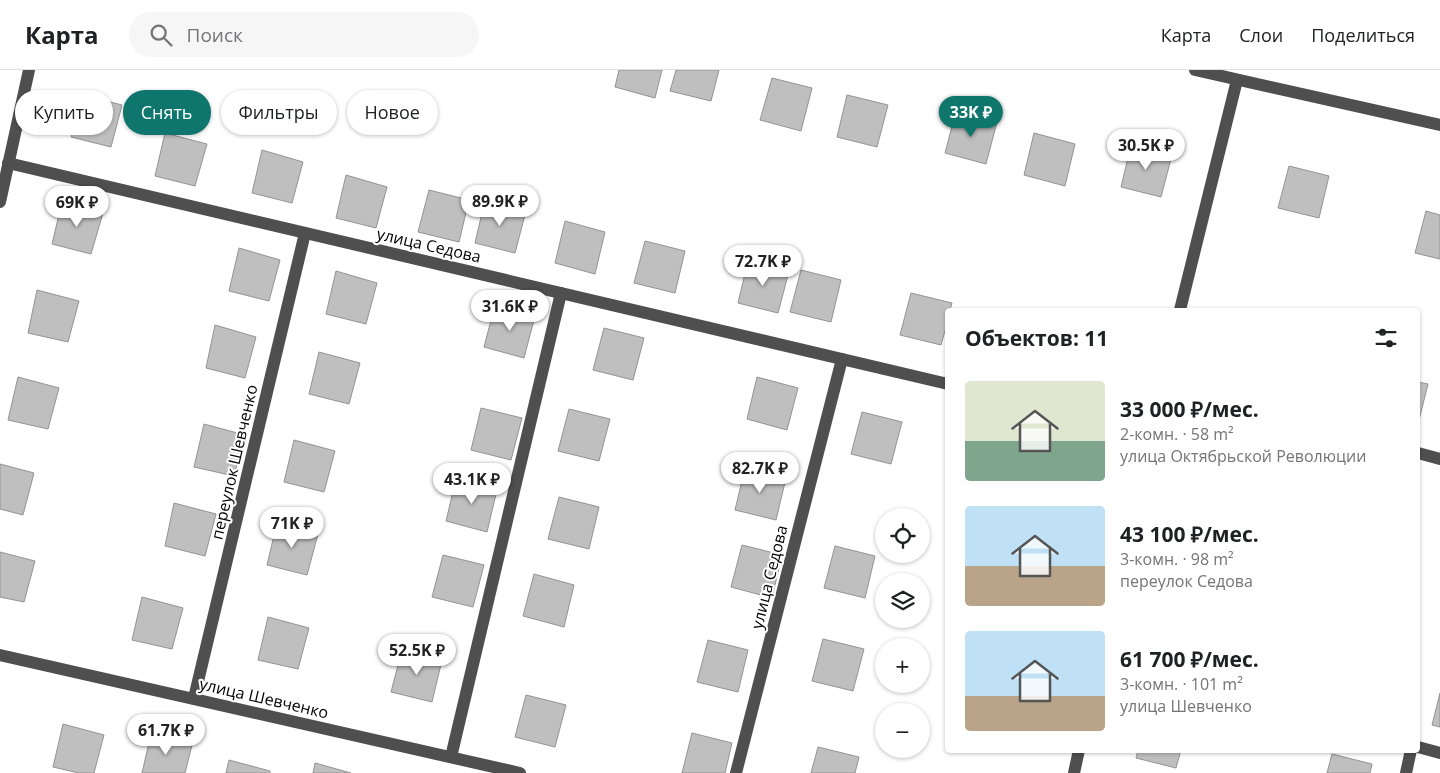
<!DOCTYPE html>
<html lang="ru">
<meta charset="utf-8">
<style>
body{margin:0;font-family:"Open Sans",sans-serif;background:#f6f6f6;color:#202124;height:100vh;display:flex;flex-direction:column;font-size:19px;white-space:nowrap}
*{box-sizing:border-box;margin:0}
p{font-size:16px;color:#757577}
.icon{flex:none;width:28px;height:28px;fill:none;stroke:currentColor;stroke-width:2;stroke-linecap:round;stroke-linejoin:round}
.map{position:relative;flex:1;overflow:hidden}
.details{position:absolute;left:945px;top:238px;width:475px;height:445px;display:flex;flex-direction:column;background:#fff;border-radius:5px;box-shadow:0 1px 4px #0004}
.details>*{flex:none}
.guide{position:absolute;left:15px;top:20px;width:475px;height:45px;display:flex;gap:10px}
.buttons{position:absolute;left:875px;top:438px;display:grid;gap:10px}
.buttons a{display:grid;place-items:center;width:55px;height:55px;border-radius:50%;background:#fff;box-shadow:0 1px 4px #0004;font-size:25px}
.price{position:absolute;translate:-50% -42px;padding:0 11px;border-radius:18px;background:#fff;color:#222;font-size:16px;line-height:32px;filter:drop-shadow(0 1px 2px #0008)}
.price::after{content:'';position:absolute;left:50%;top:30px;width:15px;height:11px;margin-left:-8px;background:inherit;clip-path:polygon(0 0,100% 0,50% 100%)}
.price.selected{background:#0f766e;color:#fff}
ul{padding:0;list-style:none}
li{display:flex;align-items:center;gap:15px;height:125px;padding:0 20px}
li span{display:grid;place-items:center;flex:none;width:140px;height:100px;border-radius:5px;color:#555}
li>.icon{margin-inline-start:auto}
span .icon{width:60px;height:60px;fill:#fffc;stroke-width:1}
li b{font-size:21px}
h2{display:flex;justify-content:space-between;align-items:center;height:60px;padding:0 20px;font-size:21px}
.pill{padding:0 18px;border-radius:22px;background:#fff;box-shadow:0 1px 4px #0004;font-size:18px;line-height:45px}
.pill.selected{background:#0f766e;color:#fff}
header{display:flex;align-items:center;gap:30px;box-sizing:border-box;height:70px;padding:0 25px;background:#fff;border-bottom:1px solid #e0e0e0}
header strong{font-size:24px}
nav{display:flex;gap:28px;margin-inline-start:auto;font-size:18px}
.search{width:350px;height:45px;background:#f6f6f6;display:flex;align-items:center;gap:12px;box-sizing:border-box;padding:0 18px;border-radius:28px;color:#757577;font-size:19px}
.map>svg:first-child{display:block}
.building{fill:#bfbfbf;stroke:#939393}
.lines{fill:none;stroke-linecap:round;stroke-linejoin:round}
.minor{stroke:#4f4f4f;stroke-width:12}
.labels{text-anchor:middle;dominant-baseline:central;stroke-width:4;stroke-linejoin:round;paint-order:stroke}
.street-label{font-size:16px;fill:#000;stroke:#fff}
</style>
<header>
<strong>Карта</strong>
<div class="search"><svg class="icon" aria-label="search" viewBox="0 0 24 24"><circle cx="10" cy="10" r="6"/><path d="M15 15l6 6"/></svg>Поиск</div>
<nav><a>Карта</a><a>Слои</a><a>Поделиться</a></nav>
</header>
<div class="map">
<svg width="1440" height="703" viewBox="0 0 1440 703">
<rect width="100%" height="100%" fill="#fff"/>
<g class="building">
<path d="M619,0H662L655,28L615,17Z"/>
<path d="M676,0H719L711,31L670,21Z"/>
<path d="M772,8L812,18L801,61L760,50Z"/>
<path d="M80,24L122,35L111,77L71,67Z"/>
<path d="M847,25L888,35L877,77L837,67Z"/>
<path d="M956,41L997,52L986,94L945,83Z"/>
<path d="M165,63L207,74L195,116L155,106Z"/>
<path d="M1034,63L1075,74L1065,116L1024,105Z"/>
<path d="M1131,75L1172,85L1161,127L1121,117Z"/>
<path d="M262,80L303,92L292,133L252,123Z"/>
<path d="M1289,96L1329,106L1319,148L1278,138Z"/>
<path d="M346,105L387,117L376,158L336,148Z"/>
<path d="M429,120L469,130L459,172L418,162Z"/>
<path d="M485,130L526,141L515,183L475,173Z"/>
<path d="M62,132L103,143L91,184L52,174Z"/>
<path d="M1426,141L1440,145V189L1415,183Z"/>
<path d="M565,151L605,162L595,204L555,193Z"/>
<path d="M645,171L685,181L675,223L634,213Z"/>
<path d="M239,178L280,190L269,231L229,221Z"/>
<path d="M748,191L789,201L778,243L738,233Z"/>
<path d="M801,200L841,210L831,252L790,242Z"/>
<path d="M336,201L377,213L366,254L326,244Z"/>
<path d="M37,220L79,231L68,272L28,263Z"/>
<path d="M911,223L952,233L950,240H948V250L941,275L900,265Z"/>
<path d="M495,235L535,246L524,288L484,277Z"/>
<path d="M215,255L256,267L245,308L206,298Z"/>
<path d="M604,258L644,268L633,310L593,300Z"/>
<path d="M319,282L360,293L349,334L309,324Z"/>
<path d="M18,307L59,318L48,359L8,350Z"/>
<path d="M757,307L798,318L787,360L747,349Z"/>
<path d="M1418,312L1428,314L1418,354Z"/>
<path d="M481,338L522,348L511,390L471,380Z"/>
<path d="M569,339L610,349L599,391L558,381Z"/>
<path d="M862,342L902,352L891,394L851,384Z"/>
<path d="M204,354L245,365L234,406L194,397Z"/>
<path d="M294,370L335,381L324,422L284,412Z"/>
<path d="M0,394L34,403L23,445L0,439Z"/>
<path d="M745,398L786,408L776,450L735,440Z"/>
<path d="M456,409L497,420L487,462L446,451Z"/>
<path d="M559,427L599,437L589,479L548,469Z"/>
<path d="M174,433L216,444L205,486L165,476Z"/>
<path d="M277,453L318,464L307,505L267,495Z"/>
<path d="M742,475L782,485L772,528L731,517Z"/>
<path d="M835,476L875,486L865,528L824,518Z"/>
<path d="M0,482L35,491L24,532L0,527Z"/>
<path d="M443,485L484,495L473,537L432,527Z"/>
<path d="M534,504L574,515L564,557L523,546Z"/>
<path d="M142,527L183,538L172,579L132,570Z"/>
<path d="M268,547L309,558L298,599L258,590Z"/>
<path d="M823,569L864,579L853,621L812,611Z"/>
<path d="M708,570L748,580L738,622L697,612Z"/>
<path d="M402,580L442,590L432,632L391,622Z"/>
<path d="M1440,623V657L1432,655Z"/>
<path d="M526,625L566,635L555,677L515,667Z"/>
<path d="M63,654L104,665L94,703H79L53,697Z"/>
<path d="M692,663L732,673L725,703H682Z"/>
<path d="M151,664L192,675L185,703H142Z"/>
<path d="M818,677L859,687L855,703H811Z"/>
<path d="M1138,680H1181L1176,698L1136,688Z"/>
<path d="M1332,684L1372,694L1370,703H1327Z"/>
<path d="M229,690L270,701V703H226Z"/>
<path d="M315,693L351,703H313Z"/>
</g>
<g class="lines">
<g class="minor">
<path d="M1195,0L1440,55"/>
<path d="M8,93L948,314"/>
<path d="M0,132L29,0"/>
<path d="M1180,240L1237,10"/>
<path d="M1418,383L1440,389"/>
<path d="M0,585L520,703"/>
<path d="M194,628L305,163"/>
<path d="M1418,677L1440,683"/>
<path d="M451,687L561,223"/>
<path d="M736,703L842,289"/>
<path d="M1074,703L1079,680"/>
<path d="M1406,703L1411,680"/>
</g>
</g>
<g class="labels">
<g class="street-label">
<text transform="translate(429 175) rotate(13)">улица Седова</text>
<text transform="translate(234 392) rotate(-77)">переулок Шевченко</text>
<text transform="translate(769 507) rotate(-76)">улица Седова</text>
<text transform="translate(264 628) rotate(13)">улица Шевченко</text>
</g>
</g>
</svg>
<div class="buttons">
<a><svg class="icon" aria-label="locate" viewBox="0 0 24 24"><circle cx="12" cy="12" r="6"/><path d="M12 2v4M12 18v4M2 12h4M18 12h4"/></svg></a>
<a><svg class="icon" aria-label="layers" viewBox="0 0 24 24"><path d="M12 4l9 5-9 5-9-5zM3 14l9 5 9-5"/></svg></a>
<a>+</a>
<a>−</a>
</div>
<b class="price selected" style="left:971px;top:68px">33K ₽</b>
<b class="price" style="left:1146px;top:101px">30.5K ₽</b>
<b class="price" style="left:500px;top:157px">89.9K ₽</b>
<b class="price" style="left:77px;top:158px">69K ₽</b>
<b class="price" style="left:763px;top:217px">72.7K ₽</b>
<b class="price" style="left:510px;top:262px">31.6K ₽</b>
<b class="price" style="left:760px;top:424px">82.7K ₽</b>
<b class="price" style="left:472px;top:435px">43.1K ₽</b>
<b class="price" style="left:292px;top:479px">71K ₽</b>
<b class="price" style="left:417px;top:606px">52.5K ₽</b>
<b class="price" style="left:166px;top:686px">61.7K ₽</b>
<div class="guide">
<a class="pill">Купить</a>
<a class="pill selected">Снять</a>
<a class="pill">Фильтры</a>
<a class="pill">Новое</a>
</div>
<section class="details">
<h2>Объектов: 11<svg class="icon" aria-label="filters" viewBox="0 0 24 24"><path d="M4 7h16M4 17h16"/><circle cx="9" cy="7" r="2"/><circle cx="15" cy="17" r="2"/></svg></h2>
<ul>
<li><span style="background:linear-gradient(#dfe7d0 60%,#7fa58c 0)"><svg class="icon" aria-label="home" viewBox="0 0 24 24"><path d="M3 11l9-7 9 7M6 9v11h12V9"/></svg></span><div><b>33 000 ₽/мес.</b><p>2-комн. · 58 m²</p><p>улица Октябрьской Революции</p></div></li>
<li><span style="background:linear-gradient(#bfe0f5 60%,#b9a48a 0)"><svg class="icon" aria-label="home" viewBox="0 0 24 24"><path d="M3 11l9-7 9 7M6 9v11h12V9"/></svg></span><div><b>43 100 ₽/мес.</b><p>3-комн. · 98 m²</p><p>переулок Седова</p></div></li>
<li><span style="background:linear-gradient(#bfe0f5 65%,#b9a48a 0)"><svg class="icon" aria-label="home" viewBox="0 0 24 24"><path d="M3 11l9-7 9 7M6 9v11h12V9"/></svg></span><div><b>61 700 ₽/мес.</b><p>3-комн. · 101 m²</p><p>улица Шевченко</p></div></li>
</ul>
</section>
</div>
